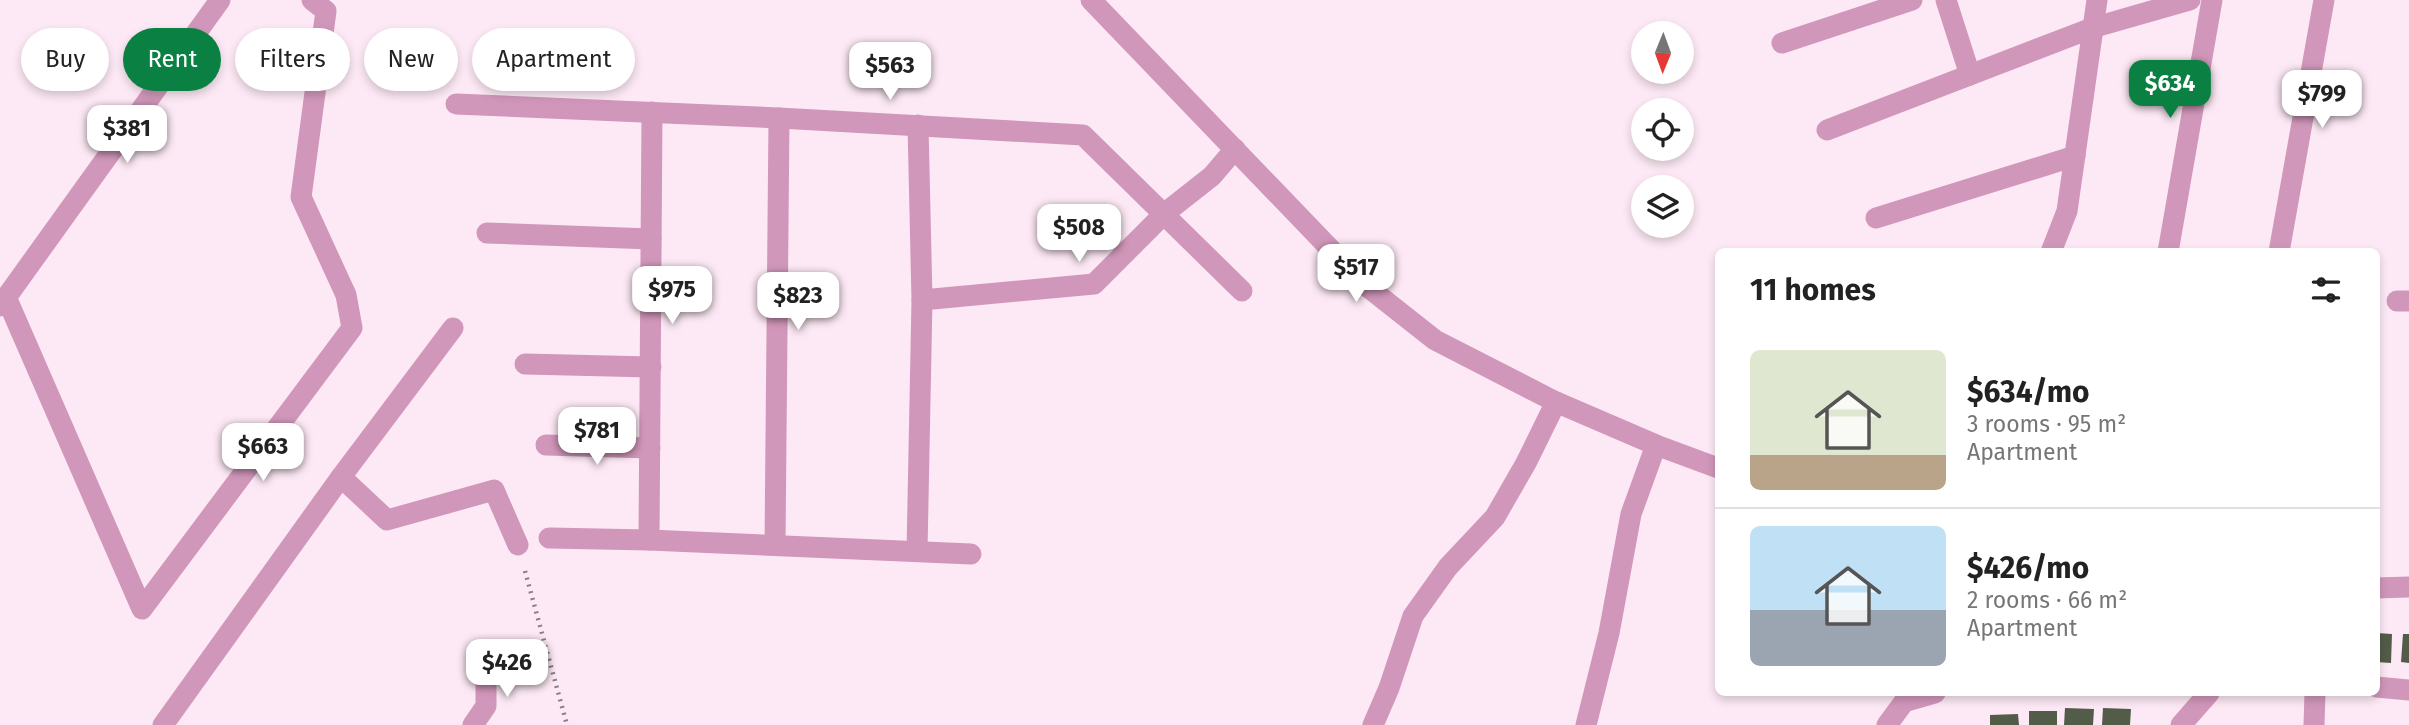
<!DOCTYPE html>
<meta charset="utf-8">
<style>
body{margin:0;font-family:"Fira Sans",sans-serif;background:#f6f6f6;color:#222;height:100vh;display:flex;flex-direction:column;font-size:26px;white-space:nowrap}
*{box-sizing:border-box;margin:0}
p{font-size:23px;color:#767676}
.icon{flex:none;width:38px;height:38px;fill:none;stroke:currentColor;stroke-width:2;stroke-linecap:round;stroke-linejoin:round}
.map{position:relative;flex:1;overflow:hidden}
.drawer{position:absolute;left:1715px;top:248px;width:665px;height:448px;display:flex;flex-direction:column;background:#fff;border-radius:10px;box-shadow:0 4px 10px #0003}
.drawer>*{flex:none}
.hud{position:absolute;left:21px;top:28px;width:665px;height:63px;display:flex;gap:14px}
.needle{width:46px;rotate:181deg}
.buttons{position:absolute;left:1631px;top:21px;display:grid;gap:14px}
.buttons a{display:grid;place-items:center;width:63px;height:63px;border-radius:50%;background:#fff;box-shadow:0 4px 10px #0003;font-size:35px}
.price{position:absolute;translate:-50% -60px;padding:0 16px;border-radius:14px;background:#fff;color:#222;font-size:23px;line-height:46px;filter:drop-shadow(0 2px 4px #0008)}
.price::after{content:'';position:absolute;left:50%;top:42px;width:21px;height:16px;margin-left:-10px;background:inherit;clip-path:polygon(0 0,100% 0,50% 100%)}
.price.selected{background:#0b8043;color:#fff}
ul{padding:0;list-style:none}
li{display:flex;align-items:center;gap:21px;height:175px;padding:0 35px}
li+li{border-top:2px solid #e0e0e0}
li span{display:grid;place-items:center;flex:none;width:196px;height:140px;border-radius:10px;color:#555}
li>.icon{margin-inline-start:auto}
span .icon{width:84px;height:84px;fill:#fffc;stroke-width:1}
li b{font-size:30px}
h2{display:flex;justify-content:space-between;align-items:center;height:84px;padding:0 35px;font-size:30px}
.chip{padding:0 24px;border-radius:32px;background:#fff;box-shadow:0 4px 10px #0003;font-size:24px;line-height:63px}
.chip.selected{background:#0b8043;color:#fff}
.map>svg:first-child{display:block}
.building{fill:#535c48}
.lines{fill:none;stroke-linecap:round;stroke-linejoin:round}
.path{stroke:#8c7e87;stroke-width:4.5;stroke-dasharray:2 5;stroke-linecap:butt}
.minor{stroke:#d197ba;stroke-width:21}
</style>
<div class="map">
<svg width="2409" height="725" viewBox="0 0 2409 725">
<rect width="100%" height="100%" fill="#fde9f5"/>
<g class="building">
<path d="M2376,633L2392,634L2391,663L2376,662Z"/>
<path d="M2403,634H2409V663L2401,662Z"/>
<path d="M2065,708L2094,709L2093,725H2064Z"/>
<path d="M2103,708L2131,709L2130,725H2102Z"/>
<rect x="2029" y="711" width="28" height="14"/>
<path d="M2018,714L2019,725H1990V715Z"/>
</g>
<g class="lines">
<path class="path" d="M525,571L567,725"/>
<g class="minor">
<path d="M1091,0L1364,284L1435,340L1556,402L1656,445L1718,468"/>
<path d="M1946,0L1970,75"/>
<path d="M1782,43L1912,0"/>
<path d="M456,104L779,118L1083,135L1242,291"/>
<path d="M1827,130L2092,28L2190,0"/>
<path d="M1876,218L2075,156"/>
<path d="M487,233L651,239"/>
<path d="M2051,252L2067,211L2097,0"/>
<path d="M2168,252L2212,0"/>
<path d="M2279,252L2324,0"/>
<path d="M6,297L142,609L352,328L346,295L301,197L326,11L312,0"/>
<path d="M922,300L1094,284L1165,213L1212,176L1235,149"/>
<path d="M2397,301H2409"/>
<path d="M0,306L220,0"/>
<path d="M525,364L651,367"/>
<path d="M546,445L650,448"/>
<path d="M341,477L387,520L494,490L518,545"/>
<path d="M549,538L649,540L971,554"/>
<path d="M649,540L652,112"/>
<path d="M775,545L779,118"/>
<path d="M917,551L922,300L918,125"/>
<path d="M2376,588L2409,587"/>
<path d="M2376,687L2409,690"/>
<path d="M163,725L341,477L453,328"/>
<path d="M473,725L486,706V655"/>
<path d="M1373,725L1389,688L1413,616L1448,567L1495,517L1526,463L1556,402"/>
<path d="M1586,725L1609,633L1631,514L1656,445"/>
<path d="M1887,725L1904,702L1935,693"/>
<path d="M2181,725L2209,693"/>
<path d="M2314,725L2315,693"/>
</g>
</g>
</svg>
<div class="buttons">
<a><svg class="needle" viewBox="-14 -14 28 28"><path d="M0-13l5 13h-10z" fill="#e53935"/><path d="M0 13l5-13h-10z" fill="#767676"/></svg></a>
<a><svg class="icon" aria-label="locate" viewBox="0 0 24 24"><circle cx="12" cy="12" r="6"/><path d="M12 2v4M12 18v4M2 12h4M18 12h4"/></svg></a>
<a><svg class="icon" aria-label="layers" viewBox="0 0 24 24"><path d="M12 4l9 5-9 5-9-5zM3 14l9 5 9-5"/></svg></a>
</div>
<b class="price" style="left:890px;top:102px">$563</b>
<b class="price selected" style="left:2170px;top:120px">$634</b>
<b class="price" style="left:2322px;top:130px">$799</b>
<b class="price" style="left:127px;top:165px">$381</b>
<b class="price" style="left:1079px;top:264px">$508</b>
<b class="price" style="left:1356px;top:304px">$517</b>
<b class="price" style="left:672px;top:326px">$975</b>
<b class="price" style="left:798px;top:332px">$823</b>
<b class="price" style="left:597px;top:467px">$781</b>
<b class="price" style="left:263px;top:483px">$663</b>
<b class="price" style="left:507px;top:699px">$426</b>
<div class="hud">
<a class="chip">Buy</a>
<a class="chip selected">Rent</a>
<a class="chip">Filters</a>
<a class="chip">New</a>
<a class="chip">Apartment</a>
</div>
<section class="drawer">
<h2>11 homes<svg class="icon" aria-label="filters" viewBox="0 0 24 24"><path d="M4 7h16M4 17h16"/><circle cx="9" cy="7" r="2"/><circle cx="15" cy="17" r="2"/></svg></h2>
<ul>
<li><span style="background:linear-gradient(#dfe7d0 75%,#b9a48a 0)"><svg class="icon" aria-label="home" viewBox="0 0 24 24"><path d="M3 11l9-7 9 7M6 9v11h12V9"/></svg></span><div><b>$634/mo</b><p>3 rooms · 95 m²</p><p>Apartment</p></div></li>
<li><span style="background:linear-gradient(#bfe0f5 60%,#9aa5b1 0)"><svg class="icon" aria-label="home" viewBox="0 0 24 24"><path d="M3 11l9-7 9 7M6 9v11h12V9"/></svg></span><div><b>$426/mo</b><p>2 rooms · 66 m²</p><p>Apartment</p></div></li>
</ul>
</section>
</div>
